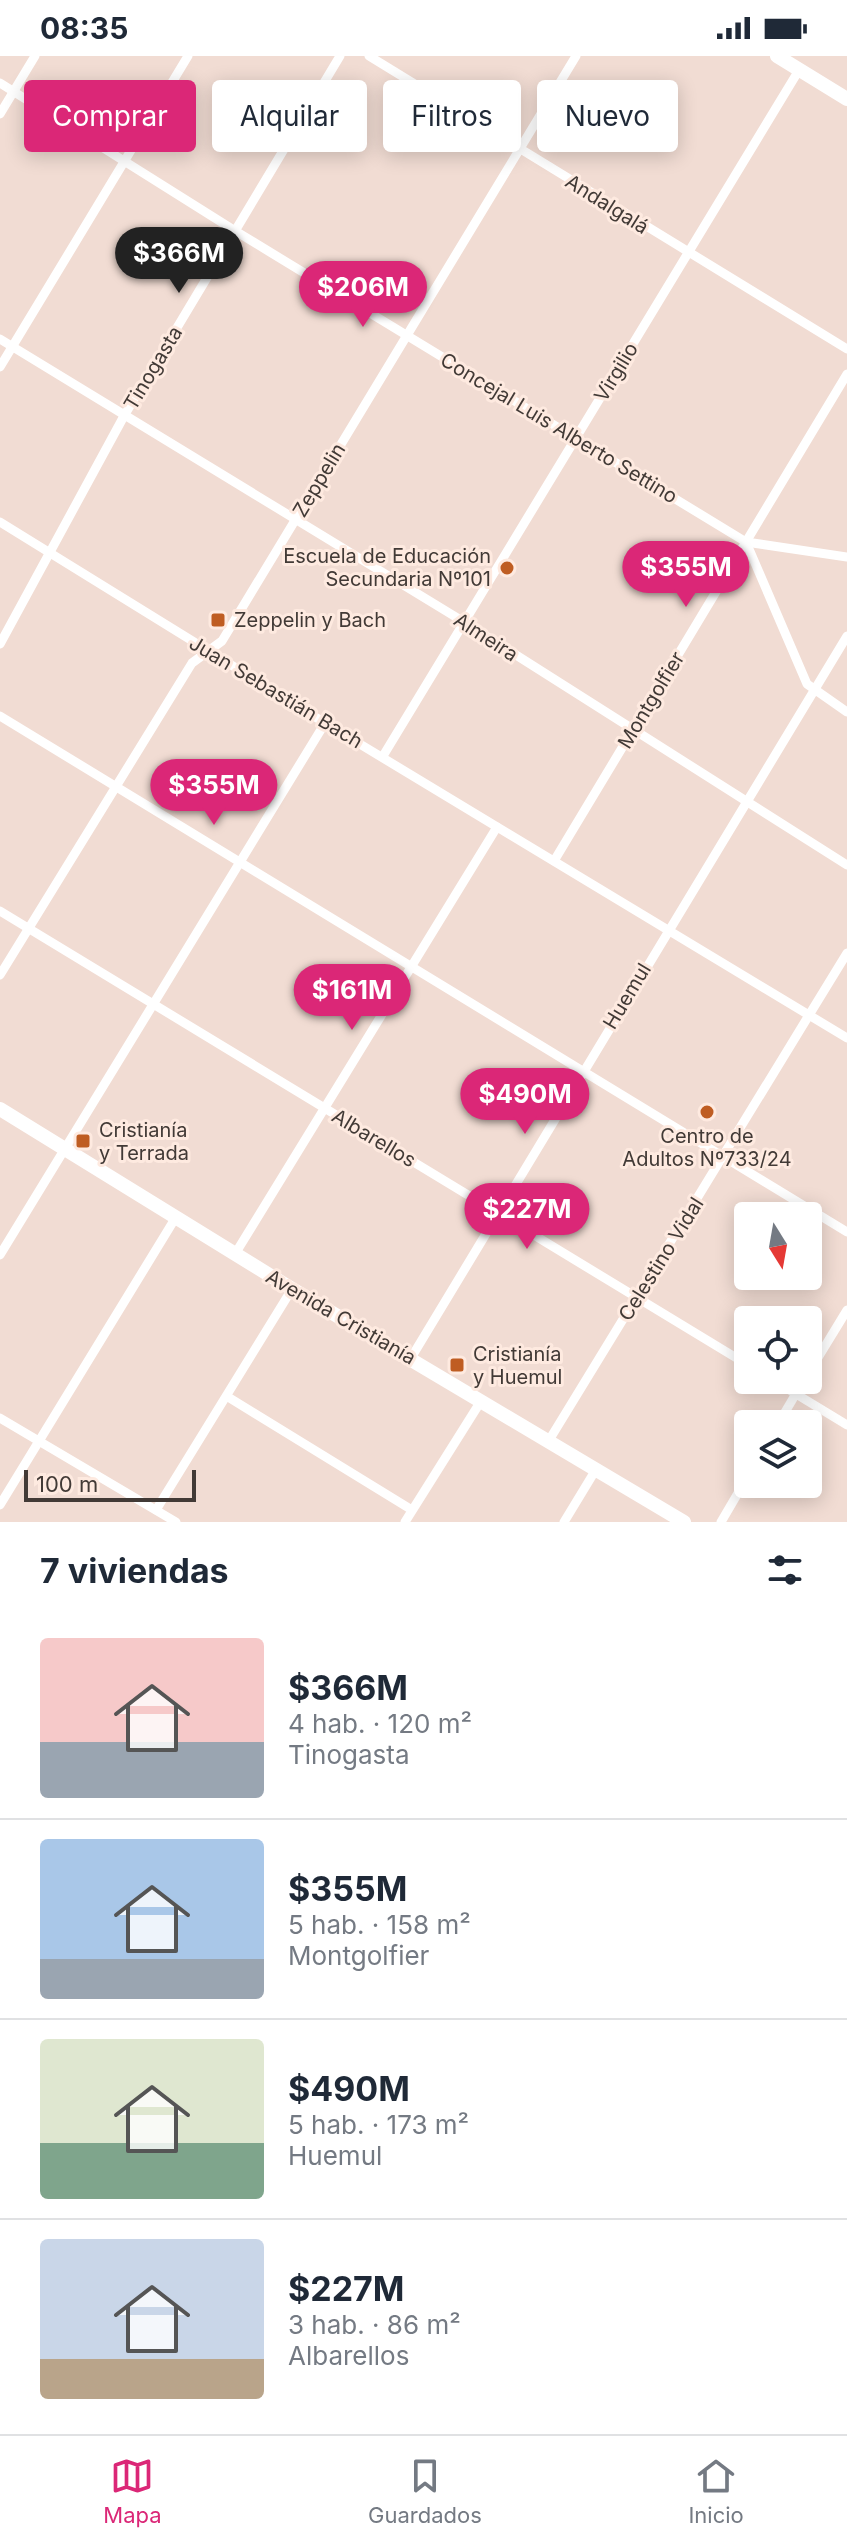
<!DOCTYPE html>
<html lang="es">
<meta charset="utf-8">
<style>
body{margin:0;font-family:Inter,sans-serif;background:#f2f2f3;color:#1f2937;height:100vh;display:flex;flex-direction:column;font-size:30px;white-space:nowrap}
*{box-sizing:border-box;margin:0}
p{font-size:26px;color:#747a83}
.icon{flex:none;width:44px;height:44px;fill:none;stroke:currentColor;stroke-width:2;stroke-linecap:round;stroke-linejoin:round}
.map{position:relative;height:1466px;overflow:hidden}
.panel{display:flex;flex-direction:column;background:#fff;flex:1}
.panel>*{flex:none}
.banner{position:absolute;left:24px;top:24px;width:800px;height:72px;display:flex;gap:16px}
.needle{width:52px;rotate:169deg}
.controls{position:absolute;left:734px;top:1146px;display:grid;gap:16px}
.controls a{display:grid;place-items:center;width:88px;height:88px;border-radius:8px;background:#fff;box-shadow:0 4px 20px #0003;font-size:40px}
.scale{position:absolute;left:24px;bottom:20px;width:172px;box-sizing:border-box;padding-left:8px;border:4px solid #423a36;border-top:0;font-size:22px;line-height:28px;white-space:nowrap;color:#423a36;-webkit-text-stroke:6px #feeae0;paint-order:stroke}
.price{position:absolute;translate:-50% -68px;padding:0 18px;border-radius:28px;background:#db2777;color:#fff;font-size:26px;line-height:52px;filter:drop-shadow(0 2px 4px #0008)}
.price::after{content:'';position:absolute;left:50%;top:48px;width:24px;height:18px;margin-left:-12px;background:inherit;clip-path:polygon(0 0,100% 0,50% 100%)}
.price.selected{background:#222;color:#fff}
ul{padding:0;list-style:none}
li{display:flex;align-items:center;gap:24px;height:200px;padding:0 40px}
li+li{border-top:2px solid #e0e1e3}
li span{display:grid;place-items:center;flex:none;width:224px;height:160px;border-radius:8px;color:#555}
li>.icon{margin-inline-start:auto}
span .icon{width:96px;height:96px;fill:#fffc;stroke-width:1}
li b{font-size:34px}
h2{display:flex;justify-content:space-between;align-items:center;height:96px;padding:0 40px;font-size:34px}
.chip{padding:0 28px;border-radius:8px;background:#fff;box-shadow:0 4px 20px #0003;font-size:28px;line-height:72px}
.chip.selected{background:#db2777;color:#fff}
.status{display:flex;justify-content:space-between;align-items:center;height:56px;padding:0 40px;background:#fff;direction:ltr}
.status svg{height:22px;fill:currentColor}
.dock{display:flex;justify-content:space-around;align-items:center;height:112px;border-top:2px solid #e0e1e3;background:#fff;font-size:22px;color:#747a83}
.dock a{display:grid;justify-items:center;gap:4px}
.dock .selected{color:#db2777}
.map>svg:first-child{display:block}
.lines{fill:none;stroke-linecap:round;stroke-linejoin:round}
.street{stroke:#fff;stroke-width:9}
.secondary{stroke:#fff;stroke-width:14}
.poi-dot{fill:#bf5d22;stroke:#feeae0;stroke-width:3}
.labels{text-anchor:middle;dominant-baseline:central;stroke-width:6;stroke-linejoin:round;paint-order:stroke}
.street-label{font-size:20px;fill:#423a36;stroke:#feeae0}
.poi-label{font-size:20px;fill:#423a36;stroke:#feeae0;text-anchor:start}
</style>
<div class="status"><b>08:35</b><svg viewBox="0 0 49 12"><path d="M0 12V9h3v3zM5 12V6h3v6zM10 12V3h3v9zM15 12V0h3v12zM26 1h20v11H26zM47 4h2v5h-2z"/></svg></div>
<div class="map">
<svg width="847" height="1466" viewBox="0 0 847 1466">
<rect width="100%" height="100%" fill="#f1dcd3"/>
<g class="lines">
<g class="street">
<path d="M369,0L847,293"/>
<path d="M0,27L237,176L746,486L847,501"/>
<path d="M0,58L35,0"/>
<path d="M0,283L464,566L847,809"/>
<path d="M0,311L188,0"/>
<path d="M0,466L325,667L847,982"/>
<path d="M746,486L807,628L847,656"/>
<path d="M0,588L124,360L340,0"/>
<path d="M0,660L847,1176"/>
<path d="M383,700L799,14"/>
<path d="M554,805L847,318"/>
<path d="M0,855L748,1309"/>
<path d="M0,919L192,607L222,585L576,0"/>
<path d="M235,1198L497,771"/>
<path d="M0,1199L325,667"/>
<path d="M411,1302L847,580"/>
<path d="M808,1318L847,1254"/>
<path d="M773,1324L847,1369"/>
<path d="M228,1341L412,1454"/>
<path d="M0,1362L176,1466"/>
<path d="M778,1368L804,1324"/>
<path d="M548,1386L847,897"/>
<path d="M0,1449L176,1161"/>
<path d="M156,1454L292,1233"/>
<path d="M405,1466L481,1345"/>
<path d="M564,1466L595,1415"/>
<path d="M721,1466L748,1420"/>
</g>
<g class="secondary">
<path d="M777,0L847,43"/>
<path d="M0,1053L292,1233L684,1466"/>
</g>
</g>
<g class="poi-dot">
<circle cx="507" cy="512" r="8"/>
<rect x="210" y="556" width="16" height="16" rx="4"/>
<circle cx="707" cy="1056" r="8"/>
<rect x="75" y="1077" width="16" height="16" rx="4"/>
<rect x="449" y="1301" width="16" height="16" rx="4"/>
</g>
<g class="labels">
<g class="street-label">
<text transform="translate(607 148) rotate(32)">Andalgalá</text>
<text transform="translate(153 312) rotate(-59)">Tinogasta</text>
<text transform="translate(616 316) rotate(-59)">Virgilio</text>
<text transform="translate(559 372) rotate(31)">Concejal Luis Alberto Settino</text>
<text transform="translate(319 424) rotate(-59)">Zeppelin</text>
<text transform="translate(486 581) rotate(33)">Almeira</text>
<text transform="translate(276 636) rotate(31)">Juan Sebastián Bach</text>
<text transform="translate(651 644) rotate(-59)">Montgolfier</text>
<text transform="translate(627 940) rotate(-59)">Huemul</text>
<text transform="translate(374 1082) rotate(31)">Albarellos</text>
<text transform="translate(661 1203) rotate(-58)">Celestino Vidal</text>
<text transform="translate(341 1261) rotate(30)">Avenida Cristianía</text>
</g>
<g class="poi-label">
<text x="491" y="500" text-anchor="end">Escuela de Educación<tspan x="491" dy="23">Secundaria Nº101</tspan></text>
<text x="234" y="564">Zeppelin y Bach</text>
<text x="99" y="1074">Cristianía<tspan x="99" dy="23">y Terrada</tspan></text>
<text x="707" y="1080" text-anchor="middle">Centro de<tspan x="707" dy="23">Adultos Nº733/24</tspan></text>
<text x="473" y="1298">Cristianía<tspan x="473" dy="23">y Huemul</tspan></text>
</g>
</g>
</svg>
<div class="controls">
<a><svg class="needle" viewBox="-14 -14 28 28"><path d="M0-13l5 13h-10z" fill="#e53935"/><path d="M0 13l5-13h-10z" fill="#747a83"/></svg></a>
<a><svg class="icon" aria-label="locate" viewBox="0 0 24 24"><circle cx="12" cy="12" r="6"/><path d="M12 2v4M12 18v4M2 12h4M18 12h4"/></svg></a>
<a><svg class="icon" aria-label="layers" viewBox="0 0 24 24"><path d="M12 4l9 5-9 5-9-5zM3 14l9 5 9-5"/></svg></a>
</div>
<div class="scale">100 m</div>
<b class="price selected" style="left:179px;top:239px">$366M</b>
<b class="price" style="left:363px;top:273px">$206M</b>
<b class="price" style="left:686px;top:553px">$355M</b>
<b class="price" style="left:214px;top:771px">$355M</b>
<b class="price" style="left:352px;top:976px">$161M</b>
<b class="price" style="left:525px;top:1080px">$490M</b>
<b class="price" style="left:527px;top:1195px">$227M</b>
<div class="banner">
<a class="chip selected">Comprar</a>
<a class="chip">Alquilar</a>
<a class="chip">Filtros</a>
<a class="chip">Nuevo</a>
</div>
</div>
<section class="panel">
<h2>7 viviendas<svg class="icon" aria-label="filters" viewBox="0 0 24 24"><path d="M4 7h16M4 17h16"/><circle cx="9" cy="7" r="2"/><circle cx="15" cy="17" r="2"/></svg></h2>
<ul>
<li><span style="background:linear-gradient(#f6c9c9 65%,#9aa5b1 0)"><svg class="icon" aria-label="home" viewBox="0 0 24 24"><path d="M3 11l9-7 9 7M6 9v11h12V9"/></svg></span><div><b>$366M</b><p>4 hab. · 120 m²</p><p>Tinogasta</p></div></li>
<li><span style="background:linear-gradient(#a9c7e8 75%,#9aa5b1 0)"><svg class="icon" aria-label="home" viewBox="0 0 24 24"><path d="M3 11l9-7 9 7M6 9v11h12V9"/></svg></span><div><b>$355M</b><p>5 hab. · 158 m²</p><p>Montgolfier</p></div></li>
<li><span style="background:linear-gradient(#dfe7d0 65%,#7fa58c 0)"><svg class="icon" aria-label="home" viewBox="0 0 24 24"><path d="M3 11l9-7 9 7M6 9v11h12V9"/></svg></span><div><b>$490M</b><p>5 hab. · 173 m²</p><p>Huemul</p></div></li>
<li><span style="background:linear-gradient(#c9d6e8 75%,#b9a48a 0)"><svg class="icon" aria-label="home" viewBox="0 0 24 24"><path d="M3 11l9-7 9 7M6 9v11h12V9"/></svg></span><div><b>$227M</b><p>3 hab. · 86 m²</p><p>Albarellos</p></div></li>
</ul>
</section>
<nav class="dock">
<a class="selected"><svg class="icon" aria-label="map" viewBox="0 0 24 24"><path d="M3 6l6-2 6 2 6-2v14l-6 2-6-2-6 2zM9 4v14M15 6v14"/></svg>Mapa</a>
<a><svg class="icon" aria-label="saved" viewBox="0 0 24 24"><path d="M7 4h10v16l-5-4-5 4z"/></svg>Guardados</a>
<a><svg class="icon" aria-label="home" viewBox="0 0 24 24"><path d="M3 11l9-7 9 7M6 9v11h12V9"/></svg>Inicio</a>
</nav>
